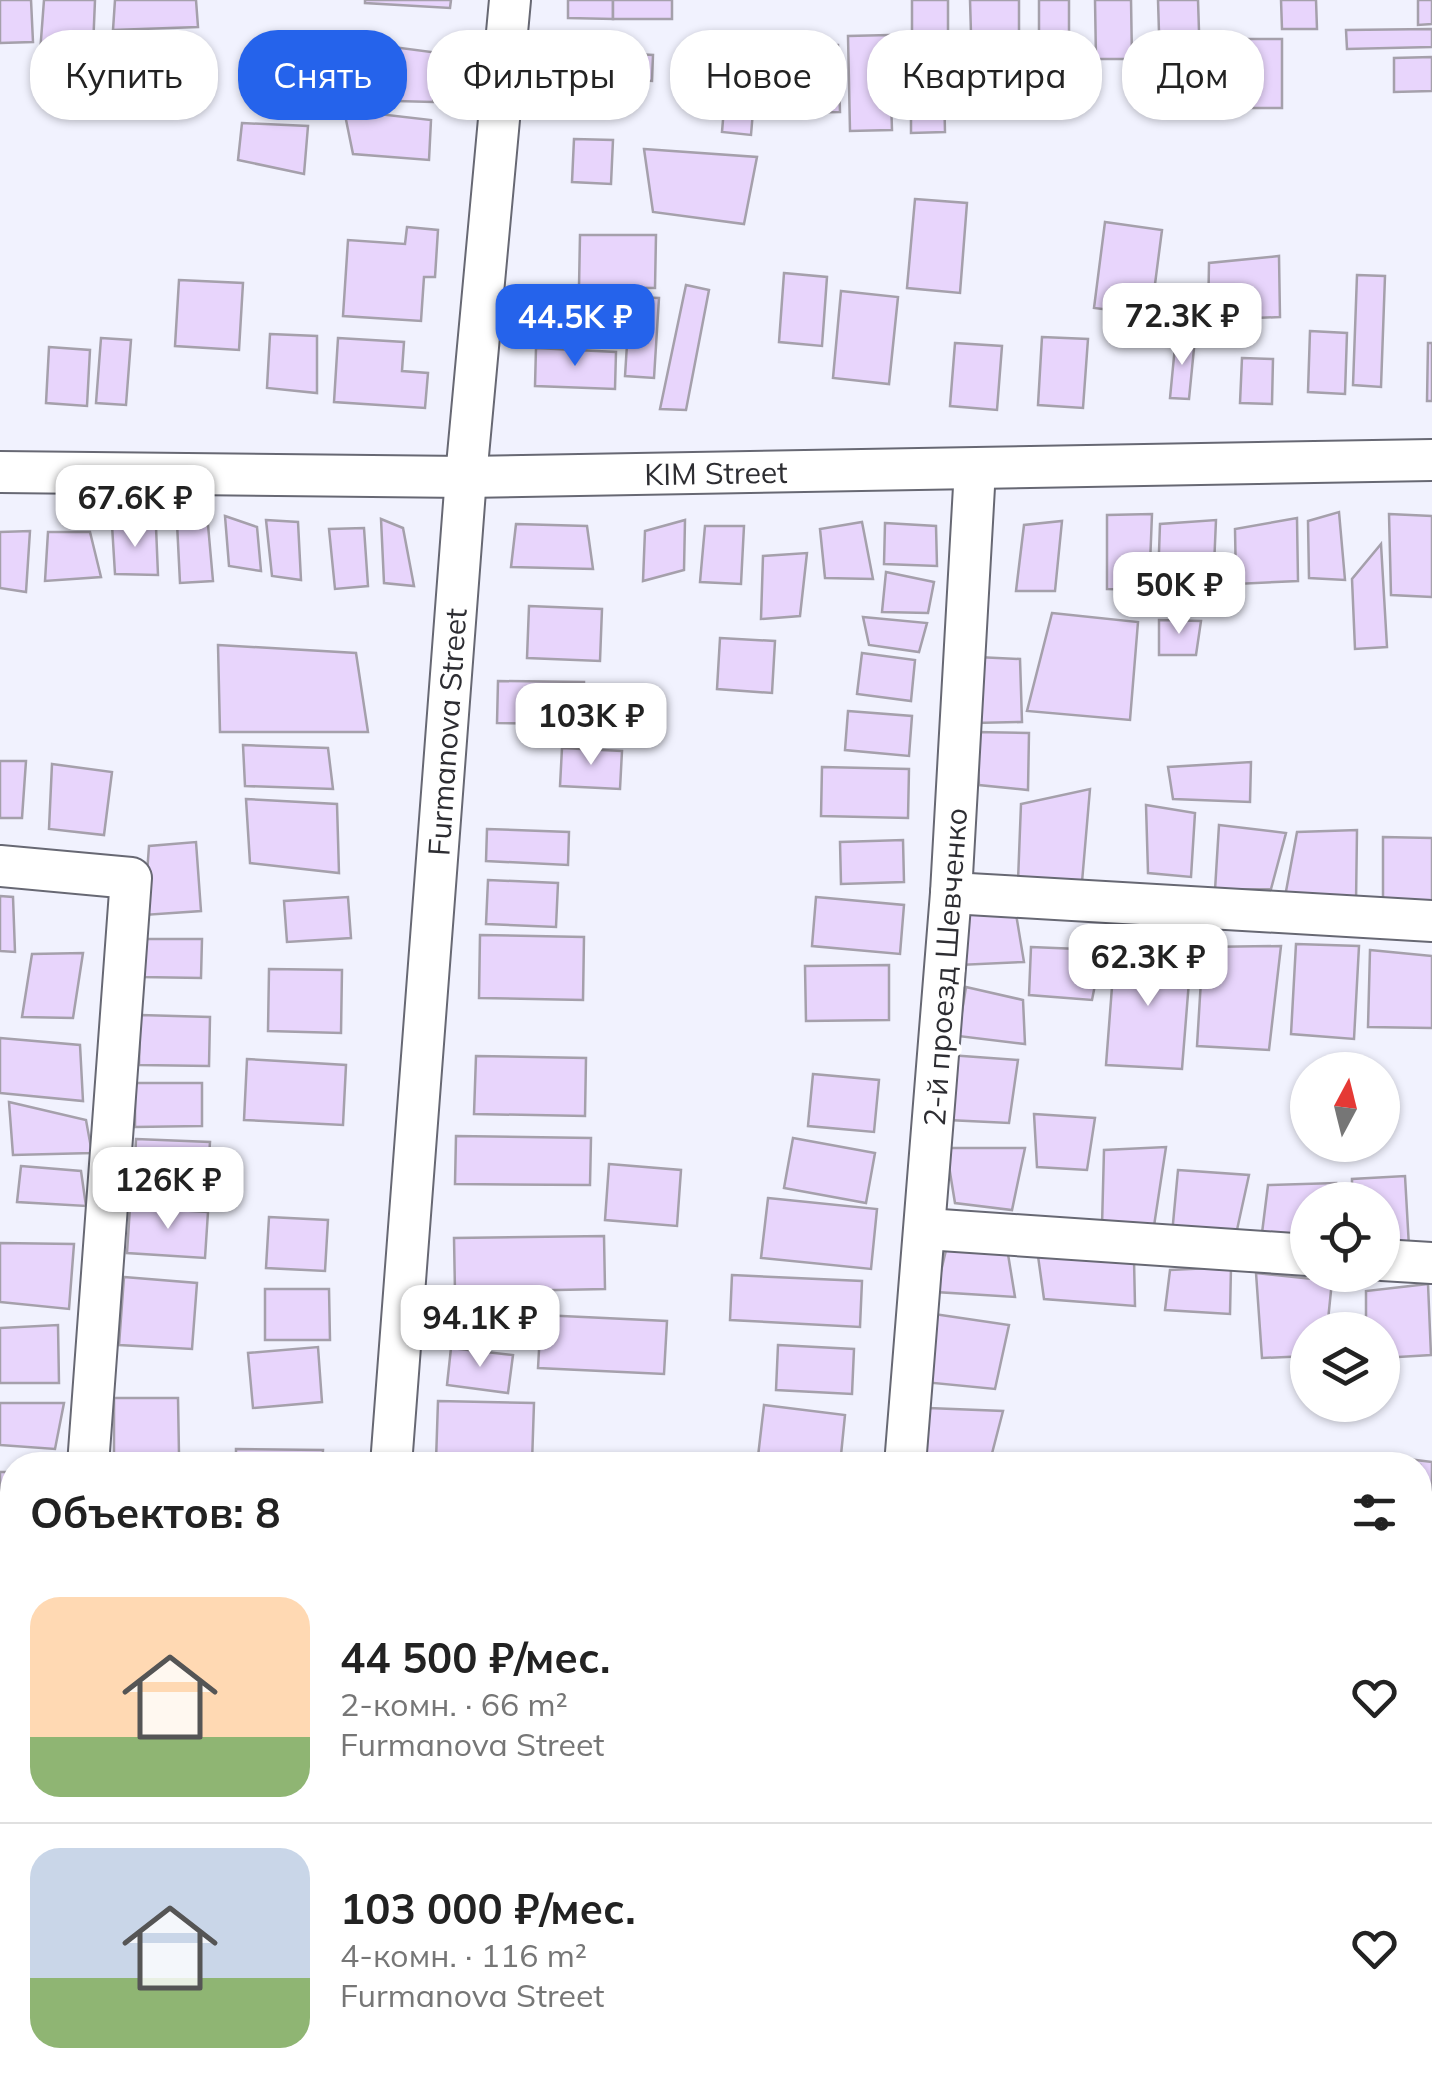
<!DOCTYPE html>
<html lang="ru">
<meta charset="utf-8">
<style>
body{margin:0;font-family:Mulish,sans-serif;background:#f2f2f2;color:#222;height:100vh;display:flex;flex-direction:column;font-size:38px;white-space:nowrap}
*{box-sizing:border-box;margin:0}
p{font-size:32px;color:#767676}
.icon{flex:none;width:55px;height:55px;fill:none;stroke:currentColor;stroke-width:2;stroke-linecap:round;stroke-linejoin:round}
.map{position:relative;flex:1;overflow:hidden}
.details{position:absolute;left:0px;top:1452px;width:1432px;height:642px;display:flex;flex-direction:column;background:#fff;border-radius:40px 40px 0 0;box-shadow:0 2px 8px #0004}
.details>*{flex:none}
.hud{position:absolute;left:30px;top:30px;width:1372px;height:90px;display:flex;gap:20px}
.needle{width:65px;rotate:7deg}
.buttons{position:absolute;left:1290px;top:1052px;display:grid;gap:20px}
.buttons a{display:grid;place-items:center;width:110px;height:110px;border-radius:50%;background:#fff;box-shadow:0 2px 8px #0004;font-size:50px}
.price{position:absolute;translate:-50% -85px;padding:0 22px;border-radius:20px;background:#fff;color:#222;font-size:32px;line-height:65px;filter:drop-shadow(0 2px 5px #0008)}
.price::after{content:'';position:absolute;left:50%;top:60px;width:30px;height:22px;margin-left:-15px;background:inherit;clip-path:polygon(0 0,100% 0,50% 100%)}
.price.current{background:#2563eb;color:#fff}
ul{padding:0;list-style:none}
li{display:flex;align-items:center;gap:30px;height:250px;padding:0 30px}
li+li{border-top:2px solid #e0e0e0}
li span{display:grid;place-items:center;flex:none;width:280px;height:200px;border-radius:30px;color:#555}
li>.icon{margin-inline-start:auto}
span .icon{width:120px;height:120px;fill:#fffc;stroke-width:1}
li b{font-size:42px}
h2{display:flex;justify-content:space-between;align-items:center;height:120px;padding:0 30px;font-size:42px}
.chip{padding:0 35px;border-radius:40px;background:#fff;box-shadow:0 2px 8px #0004;font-size:35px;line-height:90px}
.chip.current{background:#2563eb;color:#fff}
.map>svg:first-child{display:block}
.green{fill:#f9d8f1}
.building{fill:#e8d5fc;stroke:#a5a0ab;stroke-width:2.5}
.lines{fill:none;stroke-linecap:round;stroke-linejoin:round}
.minor-casing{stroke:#676873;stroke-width:44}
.minor{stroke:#fff;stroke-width:40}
.labels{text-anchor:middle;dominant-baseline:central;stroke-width:10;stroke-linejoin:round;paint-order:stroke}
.street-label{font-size:30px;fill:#2d2d32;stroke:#fff}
</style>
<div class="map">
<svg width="1432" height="2094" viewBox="0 0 1432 2094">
<rect width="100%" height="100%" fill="#f1f2fe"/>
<path class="green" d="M1432,2022V2094H1363L1374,2083L1420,2082V2034Z"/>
<g class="building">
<path d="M0,0H31L33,42L0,43Z"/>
<path d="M44,0H95L93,48L40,53Z"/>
<path d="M115,0H196L198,27L113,30Z"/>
<path d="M365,0H451L450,8L365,3Z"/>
<path d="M568,0H613V19L568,18Z"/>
<rect x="613" y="0" width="59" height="19"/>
<rect x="912" y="0" width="36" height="46"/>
<path d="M970,0H1019V32L971,33Z"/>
<rect x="1039" y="0" width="30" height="63"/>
<path d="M1095,0H1131L1132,59H1096Z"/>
<path d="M1158,0H1198L1199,31L1159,32Z"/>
<path d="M1281,0H1316L1317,29H1282Z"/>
<path d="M1418,0H1432V24L1418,25Z"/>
<path d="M1432,29V47L1347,49L1346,30Z"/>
<path d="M889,35L892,130L850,131L848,36Z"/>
<rect x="1229" y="39" width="53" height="69"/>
<path d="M355,42L439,53L433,102L358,100Z"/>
<path d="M787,45H838L840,112L788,113Z"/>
<path d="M729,49L758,51L751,135L722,132Z"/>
<path d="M575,51L653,55L652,81L574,76Z"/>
<path d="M1432,57V91L1394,92V58Z"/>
<path d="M1161,70H1199L1198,115H1160Z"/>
<path d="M911,89H944L945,132L911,133Z"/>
<path d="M344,110L431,120L429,160L353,154Z"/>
<path d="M242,123L308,126L304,174L238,160Z"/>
<path d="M574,139L613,140L611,184L572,182Z"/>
<path d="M644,149L757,157L744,224L653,212Z"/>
<path d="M915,199L967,203L960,293L907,288Z"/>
<path d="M1105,222L1162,230L1151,315L1094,308Z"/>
<path d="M407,227L438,230L435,277H424L421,321L343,316L348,240L405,244Z"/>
<path d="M580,235H656L655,288L579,287Z"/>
<path d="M1279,256L1280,317L1208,320L1209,263Z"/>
<path d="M784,273L827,277L822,346L779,342Z"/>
<path d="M1357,275L1385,276L1381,387L1353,385Z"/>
<path d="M179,280L243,283L239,350L175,346Z"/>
<path d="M686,285L709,290L686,410L660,409Z"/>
<path d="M841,291L898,297L889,384L833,378Z"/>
<path d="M561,296L621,297V342L560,341Z"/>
<path d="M630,297L659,298L654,378L625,376Z"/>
<path d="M1310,331L1347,333L1345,394L1308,392Z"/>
<path d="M270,334L317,336V393L267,388Z"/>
<path d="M1176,336L1195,338L1189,399L1170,398Z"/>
<path d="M1042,337L1088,339L1083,408L1038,405Z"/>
<path d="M101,338L131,340L126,405L96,403Z"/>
<path d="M338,338L404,342L402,371L428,373L425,408L334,402Z"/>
<path d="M955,343L1002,346L997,410L950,406Z"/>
<path d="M1428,343H1432V401H1427Z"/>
<path d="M49,347L90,350L87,406L46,403Z"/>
<path d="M536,348L616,352L615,389L535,386Z"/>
<path d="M1242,358L1273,359L1272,404L1240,403Z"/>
<path d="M1339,512L1345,580L1309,578L1308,521Z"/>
<path d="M1152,514L1149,590L1107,589V515Z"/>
<path d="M1389,514L1432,516V597L1391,595Z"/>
<path d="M225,516L257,527L261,571L229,566Z"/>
<path d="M1297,518L1298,581L1236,584L1235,529Z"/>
<path d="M381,519L403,528L414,586L384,583Z"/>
<path d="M266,520L298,522L301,580L272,576Z"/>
<path d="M685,520L684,570L643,581L645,531Z"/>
<path d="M1216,520L1212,613L1157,608L1160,524Z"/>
<path d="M1062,521L1055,591H1016L1024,525Z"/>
<path d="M862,522L873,579L825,578L820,529Z"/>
<path d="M177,523L208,525L213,581L180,583Z"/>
<path d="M885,523L936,526L937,566L884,564Z"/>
<path d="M516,524L587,526L593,569L511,567Z"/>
<path d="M112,525L156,527L158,575L115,574Z"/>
<path d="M705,526H744L741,584L700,582Z"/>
<path d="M364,528L368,586L335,589L329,529Z"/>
<path d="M30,531L26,592L0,588V532Z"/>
<path d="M48,532H90L101,577L45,581Z"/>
<path d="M1381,544L1387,647L1355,649L1352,579Z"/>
<path d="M807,553L800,616L761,619L763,556Z"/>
<path d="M886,572L934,582L928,613L882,612Z"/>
<path d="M529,606L602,609L600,661L527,658Z"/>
<path d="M1052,613L1138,622L1130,720L1027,711Z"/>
<path d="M863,617L927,623L919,652L869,645Z"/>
<path d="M1159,620L1201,621L1196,655H1159Z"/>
<path d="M720,638L775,641L772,693L717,689Z"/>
<path d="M218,645L356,653L368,732H220Z"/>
<path d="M862,653L915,660L911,701L857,694Z"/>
<path d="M977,657L1020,659L1022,722L974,723Z"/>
<path d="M498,681L584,682V724L497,723Z"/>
<path d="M848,711L912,716L909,756L845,750Z"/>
<path d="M976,732L1029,733L1028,790L979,785Z"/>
<path d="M243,745L328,748L333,789L245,786Z"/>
<path d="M562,748L622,751L620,789L560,786Z"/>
<path d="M0,761H26L22,818H0Z"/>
<path d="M1251,762L1250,802L1173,799L1168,767Z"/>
<path d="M52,764L112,772L104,835L49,829Z"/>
<path d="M822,767L909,769L908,818L821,816Z"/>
<path d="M1090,789L1082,882L1018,881L1021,804Z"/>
<path d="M246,799L337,804L339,873L250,863Z"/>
<path d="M1146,805L1195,813L1191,877L1148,873Z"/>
<path d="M1219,825L1286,833L1271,889L1215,890Z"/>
<path d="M487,829L569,832L568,865L486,861Z"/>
<path d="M1357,830L1356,903L1284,902L1297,832Z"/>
<path d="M1383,837L1432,838V908L1383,906Z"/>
<path d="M903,840L904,882L841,884L840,842Z"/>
<path d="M196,842L201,911L144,915L149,846Z"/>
<path d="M488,880L558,883L556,927L486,924Z"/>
<path d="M0,896L13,897L15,952L0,951Z"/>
<path d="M348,897L351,938L287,942L284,901Z"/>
<path d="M816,897L904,905L900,954L812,946Z"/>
<path d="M1015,908L1024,962L959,965L961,911Z"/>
<path d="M480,935L584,937L583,1000L479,998Z"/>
<path d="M141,939H202L201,978L141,977Z"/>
<path d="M1296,944L1359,946L1354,1039L1291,1034Z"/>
<path d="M1281,946L1269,1050L1197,1046L1203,947Z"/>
<path d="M1031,947L1102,950L1092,1000L1029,995Z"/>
<path d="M1115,948L1191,956L1182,1069L1106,1065Z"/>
<path d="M1370,950L1432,956V1028L1368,1027Z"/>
<path d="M83,953L73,1018L22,1017L32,954Z"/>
<path d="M889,965V1020L806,1021L805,966Z"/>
<path d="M269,969L342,970L341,1033L268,1031Z"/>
<path d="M966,987L1023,1000L1025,1044L958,1036Z"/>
<path d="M140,1015L210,1017L209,1066L139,1065Z"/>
<path d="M0,1038L80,1045L83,1101L0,1093Z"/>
<path d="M949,1055L1018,1060L1009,1123L948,1120Z"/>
<path d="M476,1056L586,1058L585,1116L474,1114Z"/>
<path d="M247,1059L346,1065L343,1125L244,1120Z"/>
<path d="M813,1074L879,1080L874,1132L808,1126Z"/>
<path d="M135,1083H202V1126L135,1127Z"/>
<path d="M9,1102L86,1120L92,1153L13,1155Z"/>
<path d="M1034,1114L1095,1118L1087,1170L1037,1167Z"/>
<path d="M456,1136L591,1138L590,1185L455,1184Z"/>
<path d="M793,1138L875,1153L866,1203L784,1188Z"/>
<path d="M136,1139L210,1142L207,1189L134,1186Z"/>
<path d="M1166,1147L1154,1226H1102L1104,1150Z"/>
<path d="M946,1148H1025L1012,1210L955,1203Z"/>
<path d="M609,1164L681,1170L677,1226L605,1220Z"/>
<path d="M21,1166L81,1171L86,1206L17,1202Z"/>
<path d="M1178,1170L1249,1175L1235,1239L1172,1234Z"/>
<path d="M1405,1176L1409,1247L1382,1246V1200H1352V1179Z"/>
<path d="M1336,1183L1333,1200H1308V1238L1262,1233L1268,1185Z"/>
<path d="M768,1198L877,1209L871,1269L761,1258Z"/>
<path d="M130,1207L208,1212L205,1258L127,1253Z"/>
<path d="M269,1217L328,1220L325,1271L266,1268Z"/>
<path d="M604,1236L605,1289L455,1292L454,1238Z"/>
<path d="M0,1243L74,1244L69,1309L0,1302Z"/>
<path d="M947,1246L1007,1248L1015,1297L936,1292Z"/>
<path d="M1038,1256L1134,1260L1135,1306L1044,1299Z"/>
<path d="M1231,1267L1230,1314L1165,1310L1170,1270Z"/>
<path d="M1256,1273L1332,1281L1327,1330H1308V1356L1262,1358Z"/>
<path d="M732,1275L862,1281L860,1327L730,1320Z"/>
<path d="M124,1277L197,1283L192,1349L119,1345Z"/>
<path d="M1428,1284L1431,1355L1382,1358V1330H1366V1291Z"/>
<path d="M265,1289H329L330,1340H265Z"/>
<path d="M934,1314L1009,1325L995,1389L923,1382Z"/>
<path d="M541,1315L667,1321L664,1374L538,1368Z"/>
<path d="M58,1325L59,1383H0V1328Z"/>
<path d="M778,1345L854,1349L852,1394L776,1390Z"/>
<path d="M318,1347L322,1402L253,1408L248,1353Z"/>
<path d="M451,1348L513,1355L508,1393L447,1385Z"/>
<path d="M114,1398H178L179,1454L114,1455Z"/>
<path d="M438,1401L534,1403L532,1463L436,1461Z"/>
<path d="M0,1403H64L55,1449L0,1445Z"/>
<path d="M764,1405L845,1415L840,1465H757Z"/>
<path d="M928,1408L1003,1411L989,1465L919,1464Z"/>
<path d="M236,1449L323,1450L322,1465H236Z"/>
<path d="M1400,1458L1432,1462V1550L1420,1549V1465H1401Z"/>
<rect x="0" y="1472" width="12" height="47"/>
<path d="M0,1535L12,1536V1598H0Z"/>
<path d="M1420,1770L1432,1773V1811L1420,1809Z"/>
<path d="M12,1806V1866L0,1859V1824Z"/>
<path d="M0,1987L12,1999V2017L0,2036Z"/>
<path d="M12,2028V2082H46L38,2094H0V2046Z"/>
<path d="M58,2082H103L95,2094H49Z"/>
<path d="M411,2082H495L493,2094H407Z"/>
<path d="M511,2082H561L559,2094H509Z"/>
<path d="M569,2082H602L600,2094H568Z"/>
<path d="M613,2082H657L656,2094H611Z"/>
<path d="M756,2082H818L819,2094H754Z"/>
<path d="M867,2082H908L907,2094H866Z"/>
<path d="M920,2082H986V2094H919Z"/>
<rect x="1026" y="2082" width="134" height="12"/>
<path d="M1168,2082H1220L1221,2086L1198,2094H1169Z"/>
</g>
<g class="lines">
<g class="minor-casing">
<g id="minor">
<path d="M0,472L466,477L1432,460"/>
<path d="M0,866L131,878L88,1465"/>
<path d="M951,893L1432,921"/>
<path d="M926,1229L1308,1255"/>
<path d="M1382,1260L1432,1263"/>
<path d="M391,1465L466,477L510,0"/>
<path d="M905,1465L951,893L975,469"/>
<path d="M1420,1612L1432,1613"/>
<path d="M0,1921L12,1929"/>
<path d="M1420,2001L1432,1989"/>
<path d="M262,2082L281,2094"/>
<path d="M351,2094V2082"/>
<path d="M842,2094L844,2082"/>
<path d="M1331,2094L1342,2082"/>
</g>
</g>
<use href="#minor" class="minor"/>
</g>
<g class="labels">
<g class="street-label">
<text transform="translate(716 473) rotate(-1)">KIM Street</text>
<text transform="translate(447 732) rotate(-86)">Furmanova Street</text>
<text transform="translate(945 967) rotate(-86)">2-й проезд Шевченко</text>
</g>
</g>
</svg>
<div class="buttons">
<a><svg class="needle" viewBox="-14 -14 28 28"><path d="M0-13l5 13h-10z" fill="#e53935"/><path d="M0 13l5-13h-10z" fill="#767676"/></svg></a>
<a><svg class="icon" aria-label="locate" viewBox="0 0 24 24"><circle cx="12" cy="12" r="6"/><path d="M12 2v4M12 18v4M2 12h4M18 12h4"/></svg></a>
<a><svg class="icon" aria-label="layers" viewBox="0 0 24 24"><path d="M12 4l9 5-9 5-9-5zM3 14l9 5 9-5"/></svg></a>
</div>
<b class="price" style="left:1182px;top:368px">72.3K ₽</b>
<b class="price current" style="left:575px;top:369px">44.5K ₽</b>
<b class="price" style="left:135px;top:550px">67.6K ₽</b>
<b class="price" style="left:1179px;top:637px">50K ₽</b>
<b class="price" style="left:591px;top:768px">103K ₽</b>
<b class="price" style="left:1148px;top:1009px">62.3K ₽</b>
<b class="price" style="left:168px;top:1232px">126K ₽</b>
<b class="price" style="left:480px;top:1370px">94.1K ₽</b>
<div class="hud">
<a class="chip">Купить</a>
<a class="chip current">Снять</a>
<a class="chip">Фильтры</a>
<a class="chip">Новое</a>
<a class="chip">Квартира</a>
<a class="chip">Дом</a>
</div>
<section class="details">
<h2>Объектов: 8<svg class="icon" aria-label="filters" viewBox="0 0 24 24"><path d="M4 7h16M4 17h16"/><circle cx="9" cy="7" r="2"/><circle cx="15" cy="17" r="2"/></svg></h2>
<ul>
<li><span style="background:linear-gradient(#ffd9b3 70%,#8fb573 0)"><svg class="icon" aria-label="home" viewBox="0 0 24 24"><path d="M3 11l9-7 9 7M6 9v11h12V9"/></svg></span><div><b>44 500 ₽/мес.</b><p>2-комн. · 66 m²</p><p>Furmanova Street</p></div><svg class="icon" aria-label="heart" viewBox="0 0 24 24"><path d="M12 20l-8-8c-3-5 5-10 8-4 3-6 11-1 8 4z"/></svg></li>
<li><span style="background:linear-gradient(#c9d6e8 65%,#8fb573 0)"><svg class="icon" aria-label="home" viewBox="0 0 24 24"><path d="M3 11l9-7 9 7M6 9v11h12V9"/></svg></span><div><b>103 000 ₽/мес.</b><p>4-комн. · 116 m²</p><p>Furmanova Street</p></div><svg class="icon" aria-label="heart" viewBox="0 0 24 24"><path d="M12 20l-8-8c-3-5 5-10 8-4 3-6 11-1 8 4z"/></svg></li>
</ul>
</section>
</div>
